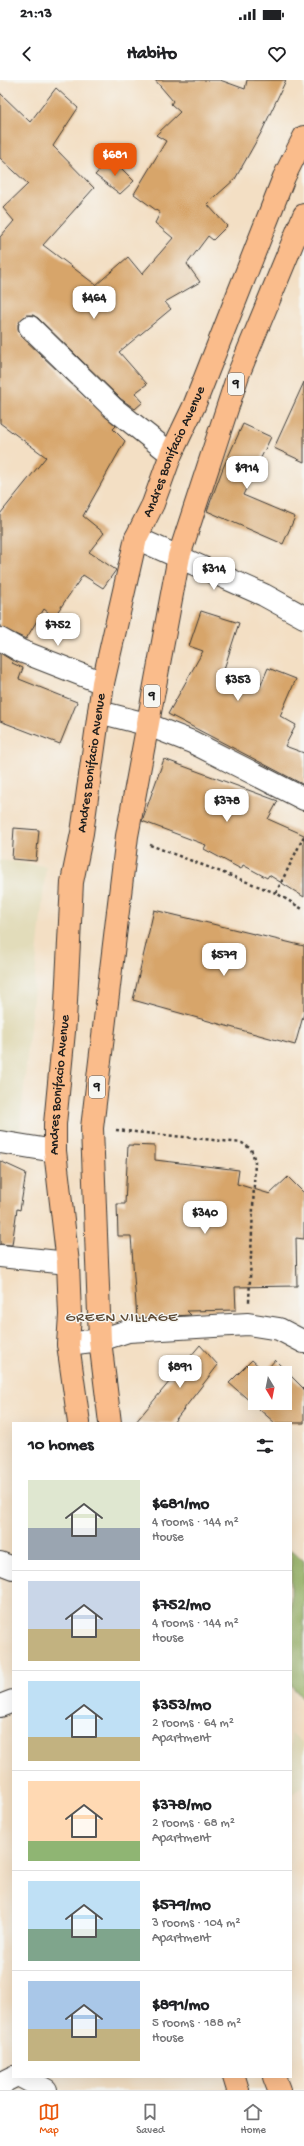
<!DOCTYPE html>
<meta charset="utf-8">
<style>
body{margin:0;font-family:"Gochi Hand",sans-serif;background:#f6f6f6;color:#202124;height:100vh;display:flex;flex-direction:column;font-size:15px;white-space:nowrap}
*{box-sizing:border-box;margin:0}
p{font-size:13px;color:#757577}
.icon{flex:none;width:22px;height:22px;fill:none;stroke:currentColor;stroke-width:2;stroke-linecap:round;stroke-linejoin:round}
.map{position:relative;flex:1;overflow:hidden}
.drawer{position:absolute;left:12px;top:1342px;width:280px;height:656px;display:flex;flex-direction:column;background:#fff;border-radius:0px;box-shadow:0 4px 16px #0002}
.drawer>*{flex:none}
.needle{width:26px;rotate:170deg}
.fabs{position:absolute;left:248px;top:1286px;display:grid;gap:8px}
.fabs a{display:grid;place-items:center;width:44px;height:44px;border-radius:0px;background:#fff;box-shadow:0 4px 16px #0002;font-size:20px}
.price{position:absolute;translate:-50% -34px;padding:0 9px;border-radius:8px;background:#fff;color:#222;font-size:13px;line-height:26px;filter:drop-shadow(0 1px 2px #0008)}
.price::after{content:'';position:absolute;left:50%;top:24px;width:12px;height:9px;margin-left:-6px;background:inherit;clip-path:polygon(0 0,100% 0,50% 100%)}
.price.selected{background:#ea580c;color:#fff}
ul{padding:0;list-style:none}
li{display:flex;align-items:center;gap:12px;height:100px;padding:0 16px}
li+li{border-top:1px solid #e0e0e0}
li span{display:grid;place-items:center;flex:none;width:112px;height:80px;border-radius:0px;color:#555}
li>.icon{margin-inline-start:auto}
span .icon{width:48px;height:48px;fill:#fffc;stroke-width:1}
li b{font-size:17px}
h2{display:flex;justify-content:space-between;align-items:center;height:48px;padding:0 16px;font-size:17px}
.status{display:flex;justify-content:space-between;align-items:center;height:28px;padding:0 20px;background:#fff;direction:ltr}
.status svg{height:11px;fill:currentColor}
header{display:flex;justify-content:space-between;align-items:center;height:52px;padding:0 16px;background:#fff;font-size:18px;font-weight:700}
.dock{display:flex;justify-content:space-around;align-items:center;height:56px;border-top:1px solid #e0e0e0;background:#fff;font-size:11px;color:#757577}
.dock a{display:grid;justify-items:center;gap:2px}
.dock .selected{color:#ea580c}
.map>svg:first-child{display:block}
.built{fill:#e2dcba}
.forest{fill:#95b163;stroke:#586640}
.building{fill:#d7a56b;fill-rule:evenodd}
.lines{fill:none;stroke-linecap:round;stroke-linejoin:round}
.minor-casing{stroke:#3c3935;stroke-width:24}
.highway-casing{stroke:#3c3935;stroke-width:24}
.path{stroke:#3c3935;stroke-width:2.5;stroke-dasharray:3 3;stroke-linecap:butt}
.minor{stroke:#fff;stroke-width:22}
.highway{stroke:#fabc8b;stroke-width:22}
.labels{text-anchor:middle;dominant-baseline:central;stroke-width:3;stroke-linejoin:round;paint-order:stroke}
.shield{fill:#f6f6f2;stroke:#5d5d5c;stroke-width:1}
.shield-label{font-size:13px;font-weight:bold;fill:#1c1c1c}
.street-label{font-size:14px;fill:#1c1c1c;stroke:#f6f6f2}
.neighbourhood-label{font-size:15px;letter-spacing:1px;fill:#5d4c38;stroke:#f6f6f2}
</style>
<div class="status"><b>21:13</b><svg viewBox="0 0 49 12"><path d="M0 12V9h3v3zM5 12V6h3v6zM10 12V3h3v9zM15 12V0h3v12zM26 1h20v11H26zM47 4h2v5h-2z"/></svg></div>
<header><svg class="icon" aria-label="back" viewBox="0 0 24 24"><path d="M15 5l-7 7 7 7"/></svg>Habito<svg class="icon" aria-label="heart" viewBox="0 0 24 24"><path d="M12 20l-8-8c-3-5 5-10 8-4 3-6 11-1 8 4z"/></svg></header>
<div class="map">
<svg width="304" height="2010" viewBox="0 0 304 2010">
<rect width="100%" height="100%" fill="#f6f6f2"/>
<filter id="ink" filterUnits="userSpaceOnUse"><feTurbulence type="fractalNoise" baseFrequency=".025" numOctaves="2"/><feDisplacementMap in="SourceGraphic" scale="8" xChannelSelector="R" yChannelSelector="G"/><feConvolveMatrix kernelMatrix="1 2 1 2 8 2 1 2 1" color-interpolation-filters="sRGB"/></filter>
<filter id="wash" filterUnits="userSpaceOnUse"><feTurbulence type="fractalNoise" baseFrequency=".012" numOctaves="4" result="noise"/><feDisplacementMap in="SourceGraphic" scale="16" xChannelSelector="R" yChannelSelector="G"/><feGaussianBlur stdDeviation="0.9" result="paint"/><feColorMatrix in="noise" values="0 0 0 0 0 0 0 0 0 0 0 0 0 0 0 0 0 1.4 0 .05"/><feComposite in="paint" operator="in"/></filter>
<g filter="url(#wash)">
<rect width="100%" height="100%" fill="#f3dfc4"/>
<g class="built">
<path d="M0,780L46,786L19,1058L0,1054Z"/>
<path d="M291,1653L304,1664V1704L291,1715Z"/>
</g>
<path class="forest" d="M291,1469L304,1481V1620L291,1605Z"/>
<g id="blocks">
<g class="building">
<path d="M155,0H220L245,9L247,0H286L262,51L235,99L207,124L227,146L213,160L208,156L187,184L200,202L165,222L171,229L119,272L147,304L135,313L143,322L135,329L121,319L38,238L33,235H26L18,244V250L21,256L116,346L113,349L125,361L83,436L104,453L89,472L116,490L103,508L83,495L54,537L44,529L26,559L0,547V434L46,377L0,343V157L14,141L3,128L28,104L0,78V13L30,42L56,8L78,28L53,66L94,108L43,165L96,205L128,177L142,194L173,158L155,143L160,133L134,114L166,61L156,55L180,32L171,24L173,21Z"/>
<path d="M111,78L134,101L120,114L95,95Z"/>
<path d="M304,302V382L274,368Z"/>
<path d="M243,344L271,357L243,415L295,437L283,464L207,431L223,388Z"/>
<path d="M201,531L239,543L224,589L260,607L268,588L296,599L280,636L296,645L285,666L304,673V705L168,634L203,571L189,566Z"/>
<path d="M0,573L13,581L12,583L23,588L19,599L77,622L60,664L0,641Z"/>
<path d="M164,679L278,721L268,739L304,755V817L269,795L267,798L243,785L241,789L204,769L206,765L142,741Z"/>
<path d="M14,748L39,750L36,781L12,779Z"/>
<path d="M154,830L304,866V933L295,965L133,920Z"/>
<path d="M128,1065L155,1066V1080L239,1090L237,1104L270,1114L288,1097L304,1113V1159L296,1158L297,1206L235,1207L236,1230L187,1231L191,1235L137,1238L131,1156H118L117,1124H125Z"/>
<path d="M0,1081L26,1093L20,1130L17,1129L12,1165L0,1164Z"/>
<path d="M200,1265L218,1285L173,1343H135Z"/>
<path d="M252,1280L265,1292L275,1280L304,1309V1343H275L229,1303ZM255,1293H285V1323H255Z"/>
</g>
</g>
</g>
<g filter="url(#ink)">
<use href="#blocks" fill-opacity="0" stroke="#3c3935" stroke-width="1"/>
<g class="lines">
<g class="minor-casing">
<g id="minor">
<path d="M30,247L113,328L171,374"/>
<path d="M136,458L264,515L304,537"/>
<path d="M0,559L21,571L103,603"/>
<path d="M99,632L146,644L192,662L304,719"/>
<path d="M0,1062L55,1071"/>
<path d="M0,1176L68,1183"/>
<path d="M68,1264L100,1260L128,1251L248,1244L279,1249L304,1262"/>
<path d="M0,1483L13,1488"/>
<path d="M0,1626L13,1621"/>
<path d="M22,1997L46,2010"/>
<path d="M0,2007L5,2001L13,1997"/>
</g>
</g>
<g class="highway-casing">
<g id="highway">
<path id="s1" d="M79,1343L68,1264L70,1235L68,1183L55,1071V1044L65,941L72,802L82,753L103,603L136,458L153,424L171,374L194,326L284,97L304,57"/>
<path d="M110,1343L100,1260L92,1048L127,756L179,476L238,295L304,135"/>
<path d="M234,1997L238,2010"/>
<path d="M274,1997L279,2010"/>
</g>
</g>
<g class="path">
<path d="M150,765L276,813L304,830"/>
<path d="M276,813L304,756"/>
<path d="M116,1050L242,1063L251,1069L255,1081L249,1222"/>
</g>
<use href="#minor" class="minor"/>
<use href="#highway" class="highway"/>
</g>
</g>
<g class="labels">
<g class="shield">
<rect x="228" y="293" width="16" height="22" rx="3"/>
<rect x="144" y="605" width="16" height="22" rx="3"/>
<rect x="89" y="996" width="16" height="22" rx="3"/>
</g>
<g class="shield-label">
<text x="236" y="304">9</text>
<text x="152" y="616">9</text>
<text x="97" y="1007">9</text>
</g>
<g class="street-label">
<text stroke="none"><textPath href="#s1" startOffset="988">Andres Bonifacio Avenue</textPath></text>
<text stroke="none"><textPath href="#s1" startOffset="664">Andres Bonifacio Avenue</textPath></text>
<text stroke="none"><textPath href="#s1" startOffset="340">Andres Bonifacio Avenue</textPath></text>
</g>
<g class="neighbourhood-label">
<text x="122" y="1238">GREEN VILLAGE</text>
</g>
</g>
</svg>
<div class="fabs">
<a><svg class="needle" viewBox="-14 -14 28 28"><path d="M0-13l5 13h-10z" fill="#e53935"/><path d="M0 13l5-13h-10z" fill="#757577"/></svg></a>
</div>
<b class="price selected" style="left:115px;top:97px">$681</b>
<b class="price" style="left:94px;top:240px">$464</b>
<b class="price" style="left:247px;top:410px">$914</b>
<b class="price" style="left:214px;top:511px">$314</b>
<b class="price" style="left:58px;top:567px">$752</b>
<b class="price" style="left:238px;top:622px">$353</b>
<b class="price" style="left:227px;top:743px">$378</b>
<b class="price" style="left:224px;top:897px">$579</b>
<b class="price" style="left:205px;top:1155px">$340</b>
<b class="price" style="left:180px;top:1309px">$891</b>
<section class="drawer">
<h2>10 homes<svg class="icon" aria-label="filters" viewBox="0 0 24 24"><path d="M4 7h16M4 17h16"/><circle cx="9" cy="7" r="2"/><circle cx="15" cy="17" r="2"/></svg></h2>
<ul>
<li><span style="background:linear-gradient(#dfe7d0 60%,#9aa5b1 0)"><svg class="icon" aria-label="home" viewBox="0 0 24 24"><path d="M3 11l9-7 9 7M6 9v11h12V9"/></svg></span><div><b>$681/mo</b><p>4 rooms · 144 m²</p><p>House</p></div></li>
<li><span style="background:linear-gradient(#c9d6e8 60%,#c2b280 0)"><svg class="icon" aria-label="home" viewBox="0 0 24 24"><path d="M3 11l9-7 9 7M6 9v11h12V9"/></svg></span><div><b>$752/mo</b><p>4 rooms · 144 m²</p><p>House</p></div></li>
<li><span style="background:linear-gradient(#bfe0f5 70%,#c2b280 0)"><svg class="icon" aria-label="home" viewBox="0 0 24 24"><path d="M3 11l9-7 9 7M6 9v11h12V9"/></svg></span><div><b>$353/mo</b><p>2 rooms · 64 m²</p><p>Apartment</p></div></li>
<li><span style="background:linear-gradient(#ffd9b3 75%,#8fb573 0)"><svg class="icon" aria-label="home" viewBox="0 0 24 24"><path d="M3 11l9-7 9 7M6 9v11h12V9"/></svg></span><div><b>$378/mo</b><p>2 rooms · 68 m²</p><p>Apartment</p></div></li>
<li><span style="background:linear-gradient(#bfe0f5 60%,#7fa58c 0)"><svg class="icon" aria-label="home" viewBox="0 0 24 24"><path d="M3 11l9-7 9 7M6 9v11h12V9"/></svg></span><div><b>$579/mo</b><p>3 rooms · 104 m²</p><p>Apartment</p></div></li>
<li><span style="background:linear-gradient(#a9c7e8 60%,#c2b280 0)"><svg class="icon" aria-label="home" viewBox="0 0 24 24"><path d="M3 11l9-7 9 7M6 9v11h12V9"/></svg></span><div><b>$891/mo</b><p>5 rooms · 188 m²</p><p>House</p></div></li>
</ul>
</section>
</div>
<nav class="dock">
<a class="selected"><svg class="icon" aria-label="map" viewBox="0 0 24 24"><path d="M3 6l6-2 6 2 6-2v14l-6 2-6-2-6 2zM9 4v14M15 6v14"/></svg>Map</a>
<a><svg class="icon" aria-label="saved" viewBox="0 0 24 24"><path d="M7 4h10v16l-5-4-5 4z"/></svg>Saved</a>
<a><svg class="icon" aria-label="home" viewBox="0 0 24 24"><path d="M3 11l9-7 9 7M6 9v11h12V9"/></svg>Home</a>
</nav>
